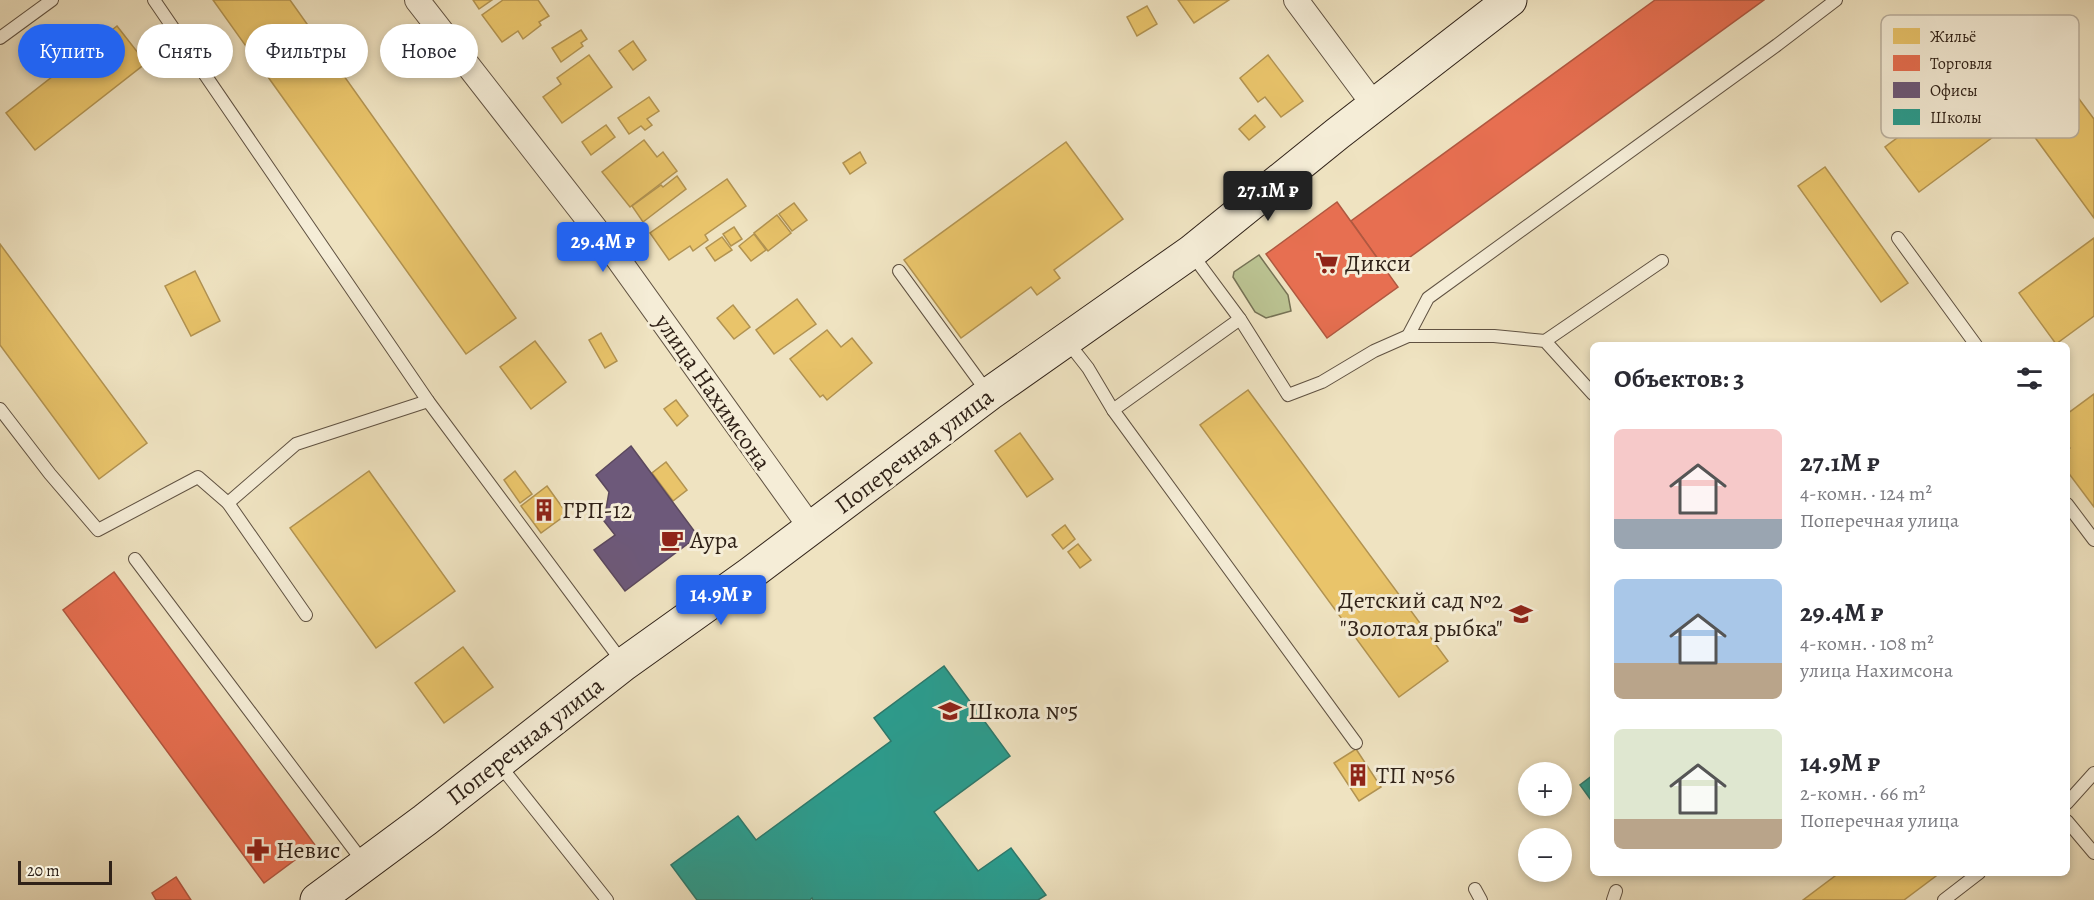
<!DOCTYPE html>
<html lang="ru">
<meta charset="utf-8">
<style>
body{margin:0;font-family:Alegreya,serif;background:#f7f7f7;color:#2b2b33;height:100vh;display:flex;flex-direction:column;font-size:22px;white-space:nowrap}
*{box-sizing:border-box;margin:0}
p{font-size:20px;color:#7c7c81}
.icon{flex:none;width:33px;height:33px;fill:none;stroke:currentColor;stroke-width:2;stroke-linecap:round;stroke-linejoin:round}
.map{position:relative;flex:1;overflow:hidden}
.drawer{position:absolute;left:1590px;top:342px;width:480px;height:534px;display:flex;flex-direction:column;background:#fff;border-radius:9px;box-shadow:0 3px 9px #0003}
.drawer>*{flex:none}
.top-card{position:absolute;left:18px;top:24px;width:570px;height:54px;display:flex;gap:12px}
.tools{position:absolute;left:1518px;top:762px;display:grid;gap:12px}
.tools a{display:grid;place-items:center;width:54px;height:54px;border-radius:50%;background:#fff;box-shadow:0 3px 9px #0003;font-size:30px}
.scale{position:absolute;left:18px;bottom:15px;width:94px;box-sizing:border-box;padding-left:6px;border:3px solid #302218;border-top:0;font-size:16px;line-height:21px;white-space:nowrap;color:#302218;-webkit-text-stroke:4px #f5edd7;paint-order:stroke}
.price{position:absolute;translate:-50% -51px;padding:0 14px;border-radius:6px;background:#2563eb;color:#fff;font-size:20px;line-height:39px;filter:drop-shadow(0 2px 3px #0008)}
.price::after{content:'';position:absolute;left:50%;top:36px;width:18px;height:14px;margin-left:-9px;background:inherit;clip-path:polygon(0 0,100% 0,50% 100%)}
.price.active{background:#222;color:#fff}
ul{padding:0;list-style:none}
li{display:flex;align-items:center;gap:18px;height:150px;padding:0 24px}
li span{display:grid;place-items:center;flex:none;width:168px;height:120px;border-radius:9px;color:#555}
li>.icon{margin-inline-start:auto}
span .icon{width:72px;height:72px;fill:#fffc;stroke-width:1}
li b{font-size:26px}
h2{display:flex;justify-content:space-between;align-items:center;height:72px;padding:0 24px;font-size:26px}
.chip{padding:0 21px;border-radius:27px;background:#fff;box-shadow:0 3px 9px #0003;font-size:21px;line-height:54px}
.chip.active{background:#2563eb;color:#fff}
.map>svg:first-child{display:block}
.green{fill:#bbc392;stroke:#767255;stroke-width:1.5}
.homes{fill:#e9c46a;stroke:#b29351;stroke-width:1.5}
.shops{fill:#e76f51;stroke:#b05840;stroke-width:1.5}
.offices{fill:#6d597a;stroke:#5b485d;stroke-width:1.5}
.schools{fill:#2a9d8f;stroke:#2c786b;stroke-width:1.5}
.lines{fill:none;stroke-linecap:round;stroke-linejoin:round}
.service-casing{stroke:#605242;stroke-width:14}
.minor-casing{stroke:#605242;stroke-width:26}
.secondary-casing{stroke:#302218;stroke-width:35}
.service{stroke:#f5edd7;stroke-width:12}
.minor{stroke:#f5edd7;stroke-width:24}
.secondary{stroke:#f5edd7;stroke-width:33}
.labels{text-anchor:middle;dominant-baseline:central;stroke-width:6;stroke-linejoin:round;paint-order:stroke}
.poi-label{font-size:24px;fill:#302218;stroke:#f5edd7;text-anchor:start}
.street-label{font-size:24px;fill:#302218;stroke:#f5edd7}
.key{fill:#f5edd7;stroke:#bab09e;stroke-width:1.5}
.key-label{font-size:16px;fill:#302218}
</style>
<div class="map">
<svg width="2094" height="900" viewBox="0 0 2094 900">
<rect width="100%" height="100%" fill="#efe3c1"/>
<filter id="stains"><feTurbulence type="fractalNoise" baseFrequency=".00333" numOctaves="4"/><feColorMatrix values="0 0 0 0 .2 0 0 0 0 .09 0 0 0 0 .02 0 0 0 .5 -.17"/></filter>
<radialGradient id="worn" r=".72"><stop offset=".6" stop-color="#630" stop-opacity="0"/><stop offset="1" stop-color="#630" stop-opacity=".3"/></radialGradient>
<path class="green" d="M1259,255L1288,295L1291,311L1266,318L1255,312L1233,277L1234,272Z"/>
<g class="homes">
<path d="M213,0H290L516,318L466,354Z"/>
<path d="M473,0H492L479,9Z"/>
<path d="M503,0H538L549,16L539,22L541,25L523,39L518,31L502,42L482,15Z"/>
<path d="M1178,0H1229L1194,23Z"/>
<path d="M1147,6L1157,24L1137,36L1127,17Z"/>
<path d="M117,26L146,63L35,150L6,113Z"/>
<path d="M581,30L587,39L581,43L583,46L561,62L552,48Z"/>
<path d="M2033,37L2094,119V218L2020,117L1919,192L1885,147Z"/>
<path d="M633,41L646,60L633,70L619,51Z"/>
<path d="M589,55L612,87L562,123L543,97L561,84L557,78Z"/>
<path d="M1268,55L1303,101L1281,117L1265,97L1258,102L1240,78Z"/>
<path d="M649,97L659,111L647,119L652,125L645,130L641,126L629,134L618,118Z"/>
<path d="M1255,115L1265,127L1249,140L1239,129Z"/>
<path d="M606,125L615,137L591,155L582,142Z"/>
<path d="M644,140L657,157L663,152L677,171L630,207L602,172Z"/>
<path d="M1066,142L1123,219L1054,270L1060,278L1037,295L1031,287L961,338L904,260Z"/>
<path d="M860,152L866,163L850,174L843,163Z"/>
<path d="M1825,167L1908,283L1881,302L1798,186Z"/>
<path d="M677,176L686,189L643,222L632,206L661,185L663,187Z"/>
<path d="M727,179L746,206L705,235L708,240L693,251L690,246L669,260L650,233Z"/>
<path d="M794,203L807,220L792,231L779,214Z"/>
<path d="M777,215L791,233L768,251L754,233Z"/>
<path d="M734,227L742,239L731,246L723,234Z"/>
<path d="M754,234L766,250L751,261L739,246Z"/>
<path d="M722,237L732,250L715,261L706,248Z"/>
<path d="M2094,238V316L2056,344L2019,293Z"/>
<path d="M0,244L147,443L99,479L0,345Z"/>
<path d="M195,271L220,321L191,336L165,286Z"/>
<path d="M797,299L816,324L774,354L756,330Z"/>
<path d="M733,305L750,327L734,339L717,318Z"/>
<path d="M827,330L841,347L852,338L872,363L827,400L823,395L820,397L790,359Z"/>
<path d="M601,333L617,361L605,368L589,340Z"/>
<path d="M535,341L566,382L531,409L500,367Z"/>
<path d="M1248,390L1448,661L1399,697L1200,425Z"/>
<path d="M2094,394V507L2067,471V450L2070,448L2067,444V414Z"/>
<path d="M676,400L688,416L677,426L664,409Z"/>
<path d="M1020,433L1053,479L1027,497L995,451Z"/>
<path d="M666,462L687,490L673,501L652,473Z"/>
<path d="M369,471L455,591L376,648L290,528Z"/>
<path d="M515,471L532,494L520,503L504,480Z"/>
<path d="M547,486L567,514L541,533L521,506Z"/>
<path d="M1065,525L1075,539L1063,549L1052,535Z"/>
<path d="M1078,544L1091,560L1080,568L1068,552Z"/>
<path d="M463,647L493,687L444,723L415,683Z"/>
<path d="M1356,749L1381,787L1359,801L1334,763Z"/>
<path d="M1839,873H1940L1904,900H1803Z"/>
</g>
<g class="shops">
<path d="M1655,0H1764L1388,273L1351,221Z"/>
<path d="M1337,202L1398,287L1327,338L1266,254Z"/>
<path d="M114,572L315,845L264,883L63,610Z"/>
<path d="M176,877L191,900H156L152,893Z"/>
</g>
<path class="offices" d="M631,446L698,536L625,591L594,550L615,535L604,521L609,492L596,475Z"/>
<g class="schools">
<path d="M944,666L1010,756L934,812L978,871L1011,848L1046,895L1038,900H813L812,898L810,900H697L671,865L738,816L756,840L891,741L874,718Z"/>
<path d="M1593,775V803L1580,785Z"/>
</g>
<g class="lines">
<g class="service-casing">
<g id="service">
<path d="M154,0L428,401L623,663"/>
<path d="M0,38L52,0"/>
<path d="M1898,238L1976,345"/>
<path d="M1191,253L1240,319L1288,395L1322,382L1374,351L1408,336H1494L1545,341L1593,394"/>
<path d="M899,271L988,393"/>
<path d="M1408,336L1428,298L1777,45L1836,0"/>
<path d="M1066,340L1088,368L1113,410L1356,743"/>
<path d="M1545,341L1662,261"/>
<path d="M0,409L50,474L98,530L198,477L228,503L306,615"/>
<path d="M1113,410L1240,319"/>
<path d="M228,503L296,444L428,401"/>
<path d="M2067,504L2094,540"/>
<path d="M135,559L364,863"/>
<path d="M498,763L607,900"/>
<path d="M2067,803L2094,773"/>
<path d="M2067,821L2094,853"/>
<path d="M1475,889L1481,900"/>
<path d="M1613,900L1616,891"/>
<path d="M1944,900L1979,873"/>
</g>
</g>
<g class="minor-casing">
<g id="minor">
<path d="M417,0L608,245L811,528"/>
<path d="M1296,0L1374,105"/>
</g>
</g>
<g class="secondary-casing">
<path id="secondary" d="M317,900L425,820L624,664L750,574L989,394L1191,252L1337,134L1510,0"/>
</g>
<use href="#service" class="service"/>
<use href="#minor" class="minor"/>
<use href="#secondary" class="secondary"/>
</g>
<defs>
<g id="supermarket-bare" transform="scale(1.8)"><path d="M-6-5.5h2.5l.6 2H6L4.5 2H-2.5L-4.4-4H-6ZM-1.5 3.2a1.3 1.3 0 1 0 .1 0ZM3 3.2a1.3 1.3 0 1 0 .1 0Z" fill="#8f2418" stroke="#f5edd7" stroke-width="2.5" paint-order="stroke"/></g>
<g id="building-bare" transform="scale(1.8)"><path d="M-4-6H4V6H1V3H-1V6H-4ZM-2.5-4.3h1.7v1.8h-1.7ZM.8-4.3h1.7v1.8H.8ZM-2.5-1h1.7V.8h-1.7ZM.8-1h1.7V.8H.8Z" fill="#8f2418" stroke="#f5edd7" stroke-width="2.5" paint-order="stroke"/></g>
<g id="cafe-bare" transform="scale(1.8)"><path d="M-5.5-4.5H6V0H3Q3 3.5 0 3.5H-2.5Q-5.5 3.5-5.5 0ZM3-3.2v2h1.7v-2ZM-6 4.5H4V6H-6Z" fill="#8f2418" stroke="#f5edd7" stroke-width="2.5" paint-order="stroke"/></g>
<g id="school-bare" transform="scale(1.8)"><path d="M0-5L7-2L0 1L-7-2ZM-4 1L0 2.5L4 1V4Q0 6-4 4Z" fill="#8f2418" stroke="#f5edd7" stroke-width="2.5" paint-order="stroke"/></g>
<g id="pharmacy-bare" transform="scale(1.8)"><path d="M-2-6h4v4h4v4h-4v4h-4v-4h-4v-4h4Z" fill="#8f2418" stroke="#f5edd7" stroke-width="2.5" paint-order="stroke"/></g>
</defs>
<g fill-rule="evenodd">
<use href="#supermarket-bare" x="1327" y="263"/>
<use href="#building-bare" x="544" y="510"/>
<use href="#cafe-bare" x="672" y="540"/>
<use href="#school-bare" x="1521" y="614"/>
<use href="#school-bare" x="950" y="711"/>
<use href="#building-bare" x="1358" y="775"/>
<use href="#pharmacy-bare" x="258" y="850"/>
</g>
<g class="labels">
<g class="poi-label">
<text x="1345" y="263">Дикси</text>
<text x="562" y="510">ГРП-12</text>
<text x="690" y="540">Аура</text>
<text x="1503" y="600" text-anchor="end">Детский сад №2<tspan x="1503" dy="28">"Золотая рыбка"</tspan></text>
<text x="968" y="711">Школа №5</text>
<text x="1376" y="775">ТП №56</text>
<text x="276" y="850">Невис</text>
</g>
<g class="street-label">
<text transform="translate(713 392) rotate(55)">улица Нахимсона</text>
<text transform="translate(914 451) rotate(-37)">Поперечная улица</text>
<text transform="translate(525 741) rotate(-38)">Поперечная улица</text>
</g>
</g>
<rect x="1881" y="15" width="198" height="123" rx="9" class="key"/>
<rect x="1893" y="28" width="27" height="16" fill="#e9c46a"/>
<rect x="1893" y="55" width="27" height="16" fill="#e76f51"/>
<rect x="1893" y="82" width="27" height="16" fill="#6d597a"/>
<rect x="1893" y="109" width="27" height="16" fill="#2a9d8f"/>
<g class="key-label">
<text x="1930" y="42">Жильё</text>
<text x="1930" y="69">Торговля</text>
<text x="1930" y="96">Офисы</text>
<text x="1930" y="123">Школы</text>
</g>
<rect width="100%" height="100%" filter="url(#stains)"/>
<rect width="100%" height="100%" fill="url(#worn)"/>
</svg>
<div class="tools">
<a>+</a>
<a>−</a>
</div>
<div class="scale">20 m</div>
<b class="price active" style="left:1268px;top:222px">27.1M ₽</b>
<b class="price" style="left:603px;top:273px">29.4M ₽</b>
<b class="price" style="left:721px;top:626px">14.9M ₽</b>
<div class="top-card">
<a class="chip active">Купить</a>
<a class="chip">Снять</a>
<a class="chip">Фильтры</a>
<a class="chip">Новое</a>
</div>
<section class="drawer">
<h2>Объектов: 3<svg class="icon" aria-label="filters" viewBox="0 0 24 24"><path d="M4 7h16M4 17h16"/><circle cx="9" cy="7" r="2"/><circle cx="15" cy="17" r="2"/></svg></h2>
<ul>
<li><span style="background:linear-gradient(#f6c9c9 75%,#9aa5b1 0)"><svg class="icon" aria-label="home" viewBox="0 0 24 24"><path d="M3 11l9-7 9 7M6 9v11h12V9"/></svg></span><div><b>27.1M ₽</b><p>4-комн. · 124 m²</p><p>Поперечная улица</p></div></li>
<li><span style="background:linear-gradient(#a9c7e8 70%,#b9a48a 0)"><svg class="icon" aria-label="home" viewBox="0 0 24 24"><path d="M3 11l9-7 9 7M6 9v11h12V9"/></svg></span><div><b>29.4M ₽</b><p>4-комн. · 108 m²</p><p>улица Нахимсона</p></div></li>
<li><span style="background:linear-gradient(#dfe7d0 75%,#b9a48a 0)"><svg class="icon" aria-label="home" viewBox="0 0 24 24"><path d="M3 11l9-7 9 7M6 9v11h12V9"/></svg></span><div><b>14.9M ₽</b><p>2-комн. · 66 m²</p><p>Поперечная улица</p></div></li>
</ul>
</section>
</div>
